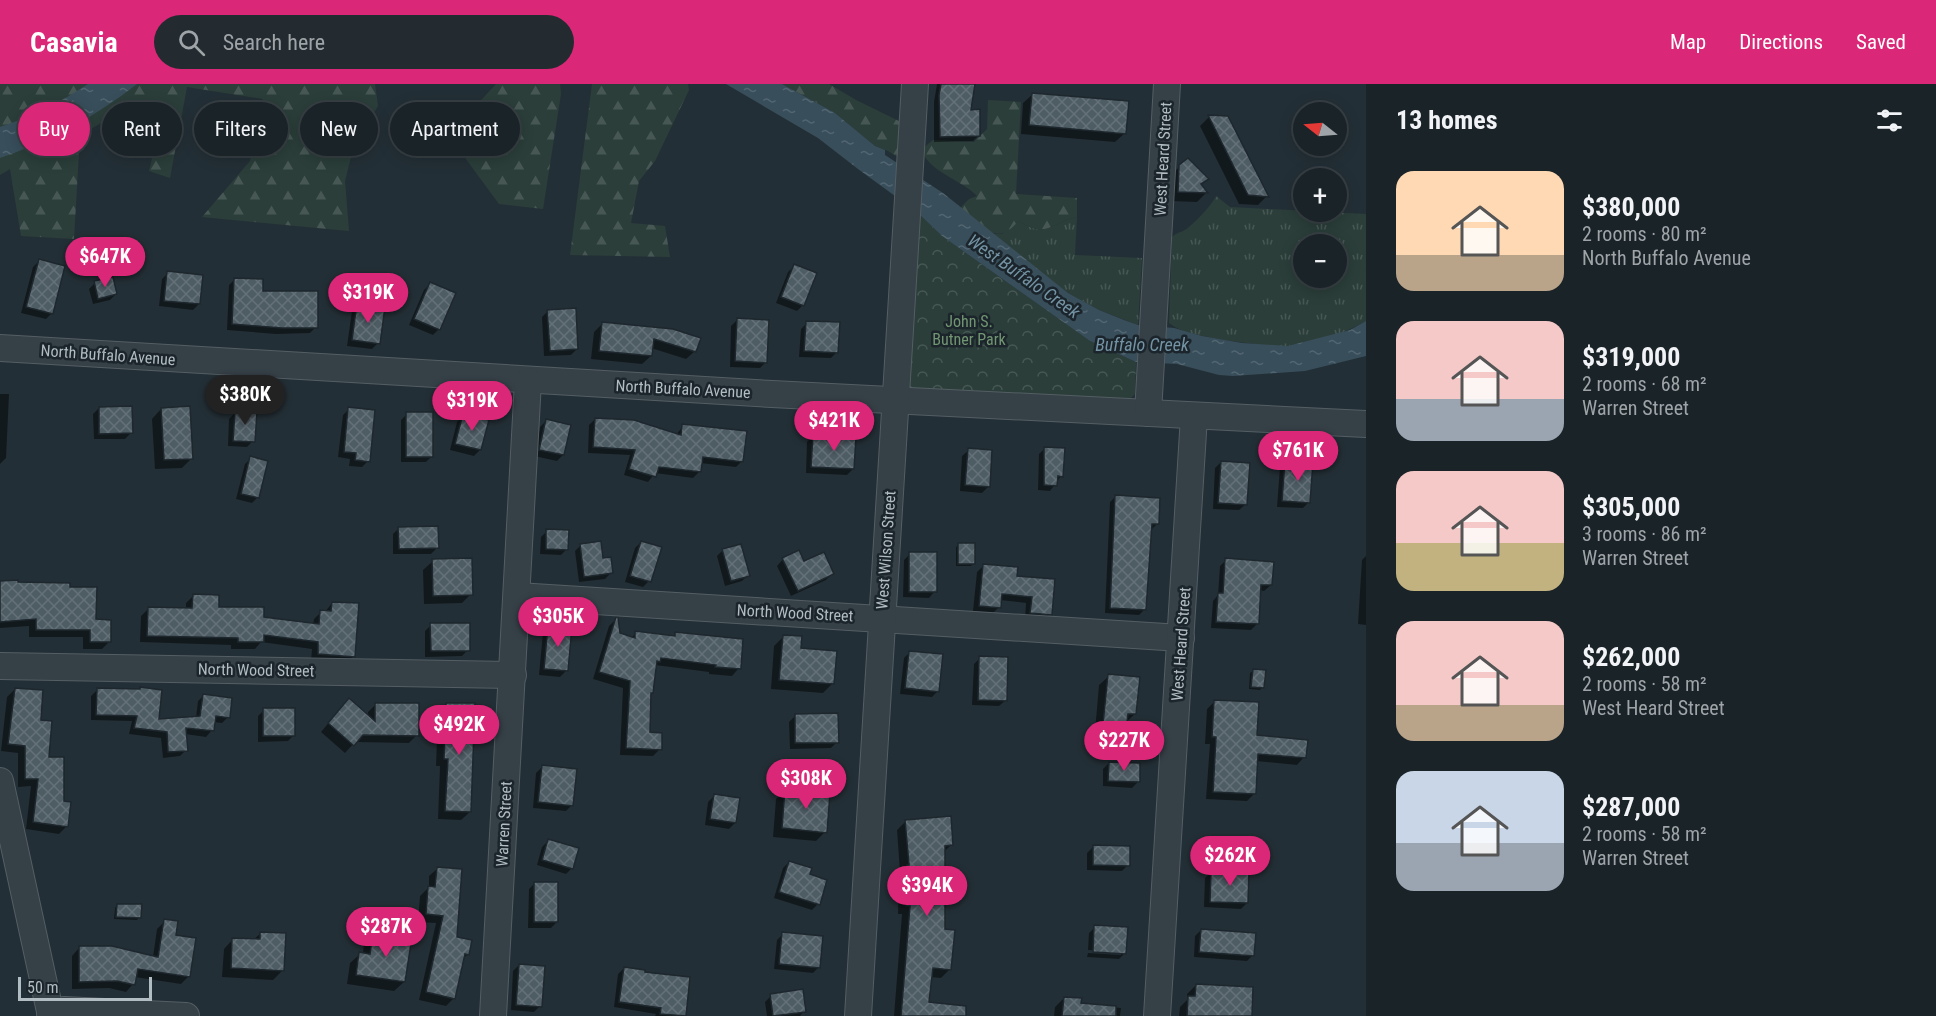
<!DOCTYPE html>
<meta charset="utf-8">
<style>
body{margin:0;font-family:"Roboto Condensed",sans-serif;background:#232b30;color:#f1f3f6;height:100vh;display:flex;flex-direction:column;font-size:22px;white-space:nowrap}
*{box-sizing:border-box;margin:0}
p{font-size:20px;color:#9fa4a8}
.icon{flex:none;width:33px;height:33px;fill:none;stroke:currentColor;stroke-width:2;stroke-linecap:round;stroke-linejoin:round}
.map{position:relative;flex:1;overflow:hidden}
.drawer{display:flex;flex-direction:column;background:#1a2328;width:570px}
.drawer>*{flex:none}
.top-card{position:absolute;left:18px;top:18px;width:570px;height:54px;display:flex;gap:12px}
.needle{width:39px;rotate:287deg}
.buttons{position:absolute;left:1293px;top:18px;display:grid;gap:12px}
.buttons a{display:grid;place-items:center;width:54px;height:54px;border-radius:50%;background:#1a2328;box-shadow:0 3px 15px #0003,0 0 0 2px #384045;font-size:30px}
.scale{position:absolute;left:18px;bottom:15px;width:134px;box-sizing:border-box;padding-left:6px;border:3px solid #b1bcc3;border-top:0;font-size:16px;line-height:21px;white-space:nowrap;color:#b1bcc3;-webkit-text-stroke:4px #1b252b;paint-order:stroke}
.price{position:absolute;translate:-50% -51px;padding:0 14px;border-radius:21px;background:#db2777;color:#fff;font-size:20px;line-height:39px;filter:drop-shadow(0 2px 3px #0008)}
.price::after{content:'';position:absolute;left:50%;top:36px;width:18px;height:14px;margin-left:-9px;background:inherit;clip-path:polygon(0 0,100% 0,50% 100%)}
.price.selected{background:#222;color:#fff}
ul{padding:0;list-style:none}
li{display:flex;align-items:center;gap:18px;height:150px;padding:0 30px}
li span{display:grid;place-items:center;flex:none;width:168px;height:120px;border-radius:18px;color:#555}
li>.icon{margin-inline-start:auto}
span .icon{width:72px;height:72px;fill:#fffc;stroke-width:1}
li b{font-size:26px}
h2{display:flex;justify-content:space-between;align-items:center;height:72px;padding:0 30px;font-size:26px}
.chip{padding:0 21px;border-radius:27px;background:#1a2328;box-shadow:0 3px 15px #0003,0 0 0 2px #384045;font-size:21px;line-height:54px}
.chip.selected{background:#db2777;color:#fff}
header{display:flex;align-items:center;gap:36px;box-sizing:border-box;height:84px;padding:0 30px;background:#db2777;color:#fff}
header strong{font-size:28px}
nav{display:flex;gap:33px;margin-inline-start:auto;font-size:21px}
.search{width:420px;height:54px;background:#232b30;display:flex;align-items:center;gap:15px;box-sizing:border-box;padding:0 21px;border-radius:33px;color:#9fa4a8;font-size:22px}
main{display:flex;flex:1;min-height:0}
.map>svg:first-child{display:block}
.grass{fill:url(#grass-tufts);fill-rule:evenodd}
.forest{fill:url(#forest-firs)}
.park{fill:url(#park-crowns)}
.water{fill:url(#water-ripples)}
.shadow{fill:#0007}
.building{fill:url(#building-cross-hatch);stroke:#1d272d;stroke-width:1.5}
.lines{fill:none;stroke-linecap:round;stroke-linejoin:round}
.minor-casing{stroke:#545e64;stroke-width:28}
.minor{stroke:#364047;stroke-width:26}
.labels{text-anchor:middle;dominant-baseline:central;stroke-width:5;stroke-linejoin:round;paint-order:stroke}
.street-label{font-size:16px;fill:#b1bcc3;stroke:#1b252b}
.park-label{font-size:16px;fill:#729672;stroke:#1b252b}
.water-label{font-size:18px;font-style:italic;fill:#7493a4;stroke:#1b252b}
</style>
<header>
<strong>Casavia</strong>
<div class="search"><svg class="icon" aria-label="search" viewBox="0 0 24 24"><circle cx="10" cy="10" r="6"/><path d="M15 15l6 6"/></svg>Search here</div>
<nav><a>Map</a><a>Directions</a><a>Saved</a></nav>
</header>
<main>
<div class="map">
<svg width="1366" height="932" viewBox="0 0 1366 932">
<defs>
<pattern id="grass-tufts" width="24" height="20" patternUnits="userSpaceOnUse" patternTransform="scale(1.5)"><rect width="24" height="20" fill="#2b3e39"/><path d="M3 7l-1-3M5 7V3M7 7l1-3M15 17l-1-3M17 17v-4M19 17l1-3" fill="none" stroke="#475854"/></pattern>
<pattern id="forest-firs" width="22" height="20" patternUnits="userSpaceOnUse" patternTransform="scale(1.5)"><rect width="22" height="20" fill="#2b3e39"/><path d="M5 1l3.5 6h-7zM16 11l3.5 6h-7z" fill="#475854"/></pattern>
<pattern id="park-crowns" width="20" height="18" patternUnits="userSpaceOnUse" patternTransform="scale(1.5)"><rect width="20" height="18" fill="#2b3e39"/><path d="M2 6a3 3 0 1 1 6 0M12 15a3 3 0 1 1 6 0" fill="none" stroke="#475854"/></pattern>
<pattern id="water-ripples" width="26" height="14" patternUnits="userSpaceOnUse" patternTransform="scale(1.5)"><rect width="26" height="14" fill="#384e5b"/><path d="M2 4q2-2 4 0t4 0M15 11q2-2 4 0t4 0" fill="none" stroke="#526671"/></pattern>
<pattern id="building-cross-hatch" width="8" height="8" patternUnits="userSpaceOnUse" patternTransform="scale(1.5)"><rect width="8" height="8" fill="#4e5c64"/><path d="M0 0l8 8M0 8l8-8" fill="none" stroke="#657179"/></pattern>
</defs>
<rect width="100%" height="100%" fill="#232f36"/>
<g class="grass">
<path d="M1216,112L1230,123L1366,130V237C1345,249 1310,262 1286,262C1262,262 1237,258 1213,254C1199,251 1180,248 1169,239L1172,153C1177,148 1180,149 1185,146C1193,141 1213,120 1216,112ZM1304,160H1336V194H1304Z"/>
<path d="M1077,133L1075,171L1142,174L1138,241L1099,226L1068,209L992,150H1002L1018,137C1048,155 1049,139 1077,133Z"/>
</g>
<g class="forest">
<path d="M0,0H375L378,22L354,61L345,97L349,147L202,133L250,77L263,15L187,3L170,94L149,87L163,29L133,21L80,51L74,155L21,152L10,85L0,91Z"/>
<path d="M496,0H560L561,10L543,125L499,120L466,75L463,36Z"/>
<path d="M592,0H688L689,6L655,77L639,97L631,139L665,142L670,173L570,171Z"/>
<path d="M782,0H829L856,16L903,39L901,75L888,67L875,62L835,29Z"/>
<path d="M988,16L1021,18L1016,110L1077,114V133C1049,139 1048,155 1018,137C997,165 980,140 960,124L969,115L977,112C964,97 925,86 922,65L933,56L974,58L987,45Z"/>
</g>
<path class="park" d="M917,128L942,152L1090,257L1136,278L1135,310L1129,316L912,306L906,301Z"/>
<g class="water">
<path d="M88,0H137C95,33 50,57 0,74V43C31,33 61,18 88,0Z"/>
<path d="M726,0H782L835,29L875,62L885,66V71L943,109L1068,209L1099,226L1124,236L1138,241L1174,244L1202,252L1242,259L1288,262L1350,246L1366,237V272L1305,287L1233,292L1219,291L1177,280L1136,278L1090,257L942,152L917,128L858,85L818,54Z"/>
</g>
<g class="shadow">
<path d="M937,0H974L970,27L979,51L973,57L934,58V18Z"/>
<path d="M1033,10L1125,49L1115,58L1021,50L1023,19Z"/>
<path d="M1209,33L1227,34L1267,112L1258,121L1239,120L1200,42Z"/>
<path d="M1180,82L1207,95L1200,101L1206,109L1197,118L1170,117L1171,92Z"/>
<path d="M39,177L52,229L46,235L21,229L33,183Z"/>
<path d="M794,182L803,221L797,227L776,219L788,188Z"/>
<path d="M168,189L199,220L193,226L159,222L162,195Z"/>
<path d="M235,195L261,209L316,243L310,249L276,250L227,246L229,201Z"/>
<path d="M95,199L116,210L110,216L93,220L89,205Z"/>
<path d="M430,200L439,245L433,251L409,241L424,206Z"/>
<path d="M358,221L378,259L372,265L347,262L352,227Z"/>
<path d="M548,227L577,265L571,271L544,272L542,233Z"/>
<path d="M737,236L766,278L760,284L730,283L731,242Z"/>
<path d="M807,239L837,268L831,274L799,273L801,245Z"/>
<path d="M602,240L695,267L686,275L651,264V272L642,280L591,275L594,248Z"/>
<path d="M0,310H9L6,374L0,380Z"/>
<path d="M99,324L131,349L125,355H94L93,330Z"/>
<path d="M161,325L192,374L182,384L155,385L152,335Z"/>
<path d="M349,325L368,377L362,383L349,382L350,375L338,373L343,331Z"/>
<path d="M235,329L253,357L247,363L228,362L229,335Z"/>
<path d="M407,330L432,372L426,378H401V336Z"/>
<path d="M463,332L480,366L474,372L450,366L457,338Z"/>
<path d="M595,335L676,351L683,342L742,377L736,383L700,379L699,388L693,394L655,389L648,398L624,391L630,371L588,369L589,341Z"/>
<path d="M546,337L563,371L557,377L534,372L540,343Z"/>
<path d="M813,352L853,385L847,391L806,389L807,358Z"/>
<path d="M1045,364L1061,392L1050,407L1038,406L1039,370Z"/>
<path d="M969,366L988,403L982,409L960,407L962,372Z"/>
<path d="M251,374L258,413L252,419L236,415L245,380Z"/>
<path d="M1286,377L1309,418L1303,424L1277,423L1280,383Z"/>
<path d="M1221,378L1246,420L1239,426L1213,425L1215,384Z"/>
<path d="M1116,412L1157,440L1151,446L1145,525L1139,531L1105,529L1110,418Z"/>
<path d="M399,444L437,464L431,470H393V450Z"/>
<path d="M547,447L567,465L561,471L540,470L541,453Z"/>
<path d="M641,458L649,497L643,503L625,498L635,464Z"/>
<path d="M581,461L602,476L611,489L605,495L579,498L575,467Z"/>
<path d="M959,461L974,479L971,482H956V463Z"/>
<path d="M723,466L748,491L742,497L725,502L717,472Z"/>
<path d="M910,470L935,507L929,514L903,513L904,476Z"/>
<path d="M1366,472V541L1358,540L1362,476Z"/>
<path d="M783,475L803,479L832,490L826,496L791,512L777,482Z"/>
<path d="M1226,476L1271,501L1264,507L1259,506L1257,540L1251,546L1211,544L1213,517L1218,511L1220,482Z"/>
<path d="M433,477L471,510L462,519L424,520L423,486Z"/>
<path d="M983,482L1015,493L1050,530L1044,536L1025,535L1026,519L1000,516L999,523L993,529L973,527L977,488Z"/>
<path d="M0,499L69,504L109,558L102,565H83V553H29V542L0,544Z"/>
<path d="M193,512L217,524L262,535L313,541L314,535L321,528H325L332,519L354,572L346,579L311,577L312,565L261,558L255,565H231V561L140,558L141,532L148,525L186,526V519Z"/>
<path d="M616,535L619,551L631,554L636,549L673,553L676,550L739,584L732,592L709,590V588L655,581L650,610L648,650L660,665L653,672L620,671L623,604L593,595L609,542Z"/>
<path d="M431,541L468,566L462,572L425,573V547Z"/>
<path d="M549,542L566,587L560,593L539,591L543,548Z"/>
<path d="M784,552L833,599L823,609L771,605L774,562Z"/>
<path d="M910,568L938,607L932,613L900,610L904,574Z"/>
<path d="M980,574L1006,616L999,622L972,621L974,580Z"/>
<path d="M1253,587L1263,603L1260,606L1249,605L1250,589Z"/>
<path d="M1109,592L1135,630L1125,639L1124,651L1115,661L1094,659L1099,601Z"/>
<path d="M15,605L39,637L47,674L63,719L67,742L59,750L26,745L31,702L18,703V669L1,667L7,613Z"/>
<path d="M97,606L157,637L196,634L198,617L204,611L228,633L222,639L213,638L212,646L206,653L185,650L186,666L180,672L163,674L161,654L129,650L132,637L91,636V612Z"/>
<path d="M1214,618L1255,652L1304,673L1297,681L1256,677L1254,710L1247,717L1206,715L1210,660H1205L1207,625Z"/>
<path d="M376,620L417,651L409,659L355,658L345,669L321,648L341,624L368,633V628Z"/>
<path d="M446,620L470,728L461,736L438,735L440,682H436L438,628Z"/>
<path d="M264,626L294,651L288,657L258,658V632Z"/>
<path d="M795,632L837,658L831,664L790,665L789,638Z"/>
<path d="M1109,679L1138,698L1132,704L1103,702V685Z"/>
<path d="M542,683L572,721L566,727L533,724L536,689Z"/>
<path d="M786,706L825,748L816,757L773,753L776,715Z"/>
<path d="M714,712L735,739L729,745L705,741L708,718Z"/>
<path d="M906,737L952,760L944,768L943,847L950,885L941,894L930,893L927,920L953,932H894L902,830H898L899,791L900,789L897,746Z"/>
<path d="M548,757L572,784L566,790L537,781L542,763Z"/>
<path d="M1093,763L1128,781L1122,787L1087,786V769Z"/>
<path d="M789,778L808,791L818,820L812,826L774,814L783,784Z"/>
<path d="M437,785L455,854L468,870L463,875L454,914L446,922L419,916L436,839L418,838L420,812L429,803V792Z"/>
<path d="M1211,788L1247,819L1241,825L1204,823L1205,794Z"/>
<path d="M535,799L557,838L551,844H528L529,805Z"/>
<path d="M117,821L140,833L137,836L114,835L115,824Z"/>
<path d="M165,837L174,853L189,892L181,900L135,893L133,900L126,908L109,904L72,905V872L79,864L153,873L157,845Z"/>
<path d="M1095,843L1125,869L1119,875L1087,873L1088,869L1121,871V868L1088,866L1089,849Z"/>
<path d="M1201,846L1253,871L1247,877L1194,873L1195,852Z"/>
<path d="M261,849L283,886L273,896L222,893L224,865L233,855L253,856Z"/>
<path d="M374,849L404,898L394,907L347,900L350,879L360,870H363L364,858Z"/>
<path d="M783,850L819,883L813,889L774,885L777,856Z"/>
<path d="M519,881L540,922L534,928L511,926L513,887Z"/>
<path d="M624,884L643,889L688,894L684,932H655L656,930L614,923L618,890Z"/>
<path d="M1196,901L1250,932H1179L1180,923L1187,916V910Z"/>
<path d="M771,912L804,927L800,932H767L765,918Z"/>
<path d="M1064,914L1080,920L1121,924L1120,932H1054L1055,923Z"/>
</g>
<g class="building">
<path d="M941,0H975L971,26L980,25V52L940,53L939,11Z"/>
<path d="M1032,9L1129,17L1126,50L1029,41Z"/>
<path d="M1208,31L1228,32L1269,113L1248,111Z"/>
<path d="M1188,74L1209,95L1201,100L1208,109L1178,108L1179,81Z"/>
<path d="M39,175L65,182L53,230L26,223Z"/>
<path d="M794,180L817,189L804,222L781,213Z"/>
<path d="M167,187L203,191L200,220L164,217Z"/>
<path d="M113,193L117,210L98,215L94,197Z"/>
<path d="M234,194L263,195V207H318V244H282L232,240Z"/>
<path d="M430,198L456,209L440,246L414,235Z"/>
<path d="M357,219L385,223L380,260L352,256Z"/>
<path d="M576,224L578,265L550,267L547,226Z"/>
<path d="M737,234L769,236L767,279L735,277Z"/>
<path d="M806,237L840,238L838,269L804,267Z"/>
<path d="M602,238L673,245L701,254L696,268L654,255L652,272L599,267Z"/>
<path d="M132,322L133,349L99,350V323Z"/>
<path d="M190,322L193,375L164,376L161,324Z"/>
<path d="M348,323L375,326L370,378L355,376L356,369L344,368Z"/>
<path d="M235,327L257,328L255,358L233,357Z"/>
<rect x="406" y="328" width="27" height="45"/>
<path d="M463,330L489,336L481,366L455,360Z"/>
<path d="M595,334L634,336L681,351L682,340L747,347L743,378L703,373L701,388L659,383L656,393L629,385L635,366L593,363Z"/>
<path d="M546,335L571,341L564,371L539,366Z"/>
<path d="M813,351L856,353L854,385L811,383Z"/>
<path d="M1044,363L1065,364L1063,393L1058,392L1057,402L1044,401Z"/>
<path d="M968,364L992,366L990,403L965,401Z"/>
<path d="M250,372L268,377L259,414L241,410Z"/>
<path d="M1285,376L1313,378L1310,419L1282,417Z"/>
<path d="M1221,377L1250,379L1247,421L1218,419Z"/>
<path d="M1115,411L1160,414L1159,440H1152L1146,526L1110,524Z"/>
<path d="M438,442L439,464L399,465L398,443Z"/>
<path d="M546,445L569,446L568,466L546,465Z"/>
<path d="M601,457L603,474L611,473L613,489L584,493L580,460Z"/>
<path d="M641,457L662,463L651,498L630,492Z"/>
<rect x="958" y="459" width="17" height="21"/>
<path d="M741,460L750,492L731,497L722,465Z"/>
<path d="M799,466L804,477L824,468L834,490L798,507L782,474Z"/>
<rect x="909" y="468" width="28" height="40"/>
<path d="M472,474L473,511L433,512L432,475Z"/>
<path d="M1225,474L1274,478L1272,501H1261L1259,540L1216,538L1218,509H1223Z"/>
<path d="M983,480L1018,483L1017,492L1055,495L1052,531L1030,529L1032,513L1002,510L1001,524L979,522Z"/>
<path d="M18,496V498L70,499V503H97L96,535L111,536V558H90V546H36V535L0,538V497Z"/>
<path d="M193,510L219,511V523H264V533L319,540L320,526L331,527L332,518L359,519L355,573L318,570V558L264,551V558H238V554L147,552L148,523L192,524Z"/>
<path d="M616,533H618L620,549L635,554V547L675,552V548L743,555L741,585L715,583L716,581L661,574L660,578L657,577L653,609H651L650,648L662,649V666L626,664L630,597L599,588Z"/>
<path d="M430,539H470V567H431Z"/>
<path d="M548,541L572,543L568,587L544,585Z"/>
<path d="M783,551L802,552L801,564L837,567L834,600L779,596Z"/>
<path d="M909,567L943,570L939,608L905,604Z"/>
<path d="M979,572L1008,573L1007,617L978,616Z"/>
<path d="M1253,585L1266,586L1264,604L1251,603Z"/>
<path d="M1108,590L1140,593L1136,630H1128L1125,652L1102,650Z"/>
<path d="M140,603L162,606L159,635L200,632L203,610L232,614L230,634L216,632L214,647L186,644L188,667L168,668L167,648L134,644L137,632L96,631L97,604L140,605Z"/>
<path d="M15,604L43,606L41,636L52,637L49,673H64V717L71,718L68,743L33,738L38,695H25V662L8,660Z"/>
<path d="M349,614L375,637V619H419V652L363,651L354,662L328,639Z"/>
<path d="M1214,616L1259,618L1257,651L1308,656L1306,674L1258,670L1256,710L1213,708L1216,653H1212Z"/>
<path d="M446,619H475L471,728L445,727L448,675H444Z"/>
<rect x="263" y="624" width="32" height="28"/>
<path d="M838,629L839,659H795V630Z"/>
<path d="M1109,678L1140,679V698L1108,697Z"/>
<path d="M542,681L577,685L573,722L538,718Z"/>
<path d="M785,704L830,709L827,749L782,744Z"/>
<path d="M714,710L740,714L736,739L710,735Z"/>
<path d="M951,732L953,761L945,762V845L955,846L951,886L933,884L929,918L966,922V932H901L910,822H906L907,781H909L905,736Z"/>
<path d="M548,755L579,764L573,785L542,776Z"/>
<path d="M1093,761L1130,762V782L1093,781Z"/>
<path d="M789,777L812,784L810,790L827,796L820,821L779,808Z"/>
<path d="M437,783L462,785L457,853L472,856L469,871L465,870L455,915L426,908L443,832L426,830L428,802L435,803Z"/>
<path d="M1211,787L1249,788L1248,819L1210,818Z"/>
<rect x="534" y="798" width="24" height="40"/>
<path d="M117,820H142L141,834L116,833Z"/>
<path d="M164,835L178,837L176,851L196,854L190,893L138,885L135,901L117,897L79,898V862H112L158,873Z"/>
<path d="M1094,841L1128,843L1126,870L1093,868Z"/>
<path d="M1201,845L1256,849L1254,872L1199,868Z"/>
<path d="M373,847L412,853L405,898L356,891L359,868L370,870Z"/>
<path d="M260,848L286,849L284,887L231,884L232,854L260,855Z"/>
<path d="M782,848L823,852L820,884L779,880Z"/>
<path d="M519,880L545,882L542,923L516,921Z"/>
<path d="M624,883L645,886V888L690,893L686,932L660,930L661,924L619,918Z"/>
<path d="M1196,900L1253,903L1252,932H1187L1188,912H1195Z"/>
<path d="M803,905L806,928L773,932L770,910Z"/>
<path d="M1064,913L1082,914L1081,919L1116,922V932H1062Z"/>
</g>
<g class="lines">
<g class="minor-casing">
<g id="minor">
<path d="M0,264L772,310L1366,340"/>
<path d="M1148,329L1167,0"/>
<path d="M517,512L1181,554"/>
<path d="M0,582L513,591"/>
<path d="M0,697L51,932"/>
<path d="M50,929L64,926L186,932"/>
<path d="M493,932L528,297"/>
<path d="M858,932L915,0"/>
<path d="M1157,932L1194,332"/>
</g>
</g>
<use href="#minor" class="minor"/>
</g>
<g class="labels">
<g class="street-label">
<text transform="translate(1163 75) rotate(-87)">West Heard Street</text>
<text transform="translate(108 271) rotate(4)">North Buffalo Avenue</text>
<text transform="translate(683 305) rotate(3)">North Buffalo Avenue</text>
<text transform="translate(886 466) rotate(-86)">West Wilson Street</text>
<text transform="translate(795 529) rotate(3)">North Wood Street</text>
<text transform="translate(1181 560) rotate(-86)">West Heard Street</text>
<text transform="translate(256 586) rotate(1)">North Wood Street</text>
<text transform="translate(504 740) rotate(-87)">Warren Street</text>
</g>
<g class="park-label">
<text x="969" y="237">John S.<tspan x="969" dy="18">Butner Park</tspan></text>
</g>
<g class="water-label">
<text transform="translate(1024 192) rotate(35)">West Buffalo Creek</text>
<text x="1142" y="260">Buffalo Creek</text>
</g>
</g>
</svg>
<div class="buttons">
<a><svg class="needle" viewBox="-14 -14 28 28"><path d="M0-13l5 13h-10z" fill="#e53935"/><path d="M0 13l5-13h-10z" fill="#9fa4a8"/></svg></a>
<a>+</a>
<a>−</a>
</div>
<div class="scale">50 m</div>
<b class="price" style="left:105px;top:204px">$647K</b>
<b class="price" style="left:368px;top:240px">$319K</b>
<b class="price selected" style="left:245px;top:342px">$380K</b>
<b class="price" style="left:472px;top:348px">$319K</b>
<b class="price" style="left:834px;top:368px">$421K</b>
<b class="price" style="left:1298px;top:398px">$761K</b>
<b class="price" style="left:558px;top:564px">$305K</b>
<b class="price" style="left:459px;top:672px">$492K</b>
<b class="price" style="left:1124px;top:688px">$227K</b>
<b class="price" style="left:806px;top:726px">$308K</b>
<b class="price" style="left:1230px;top:803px">$262K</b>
<b class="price" style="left:927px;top:833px">$394K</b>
<b class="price" style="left:386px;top:874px">$287K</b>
<div class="top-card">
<a class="chip selected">Buy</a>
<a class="chip">Rent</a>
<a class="chip">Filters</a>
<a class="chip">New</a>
<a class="chip">Apartment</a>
</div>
</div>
<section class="drawer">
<h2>13 homes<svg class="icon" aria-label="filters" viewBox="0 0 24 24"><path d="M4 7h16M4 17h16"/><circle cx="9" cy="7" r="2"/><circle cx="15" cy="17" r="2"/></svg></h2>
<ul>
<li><span style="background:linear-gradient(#ffd9b3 70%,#b9a48a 0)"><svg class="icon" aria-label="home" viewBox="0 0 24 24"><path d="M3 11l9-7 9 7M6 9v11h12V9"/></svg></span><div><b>$380,000</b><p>2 rooms · 80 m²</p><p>North Buffalo Avenue</p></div></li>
<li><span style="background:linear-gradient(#f6c9c9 65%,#9aa5b1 0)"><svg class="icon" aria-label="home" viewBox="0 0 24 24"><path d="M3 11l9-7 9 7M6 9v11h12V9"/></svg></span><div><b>$319,000</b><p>2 rooms · 68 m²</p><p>Warren Street</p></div></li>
<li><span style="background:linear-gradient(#f6c9c9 60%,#c2b280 0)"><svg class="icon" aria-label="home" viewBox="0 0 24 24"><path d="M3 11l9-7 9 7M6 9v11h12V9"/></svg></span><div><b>$305,000</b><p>3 rooms · 86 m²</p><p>Warren Street</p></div></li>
<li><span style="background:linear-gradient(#f6c9c9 70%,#b9a48a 0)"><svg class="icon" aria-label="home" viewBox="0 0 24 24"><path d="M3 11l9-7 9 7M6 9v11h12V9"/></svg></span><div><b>$262,000</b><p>2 rooms · 58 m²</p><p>West Heard Street</p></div></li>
<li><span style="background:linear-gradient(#c9d6e8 60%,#9aa5b1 0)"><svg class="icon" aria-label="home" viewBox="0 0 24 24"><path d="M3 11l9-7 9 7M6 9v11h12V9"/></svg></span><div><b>$287,000</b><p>2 rooms · 58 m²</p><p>Warren Street</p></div></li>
</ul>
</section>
</main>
